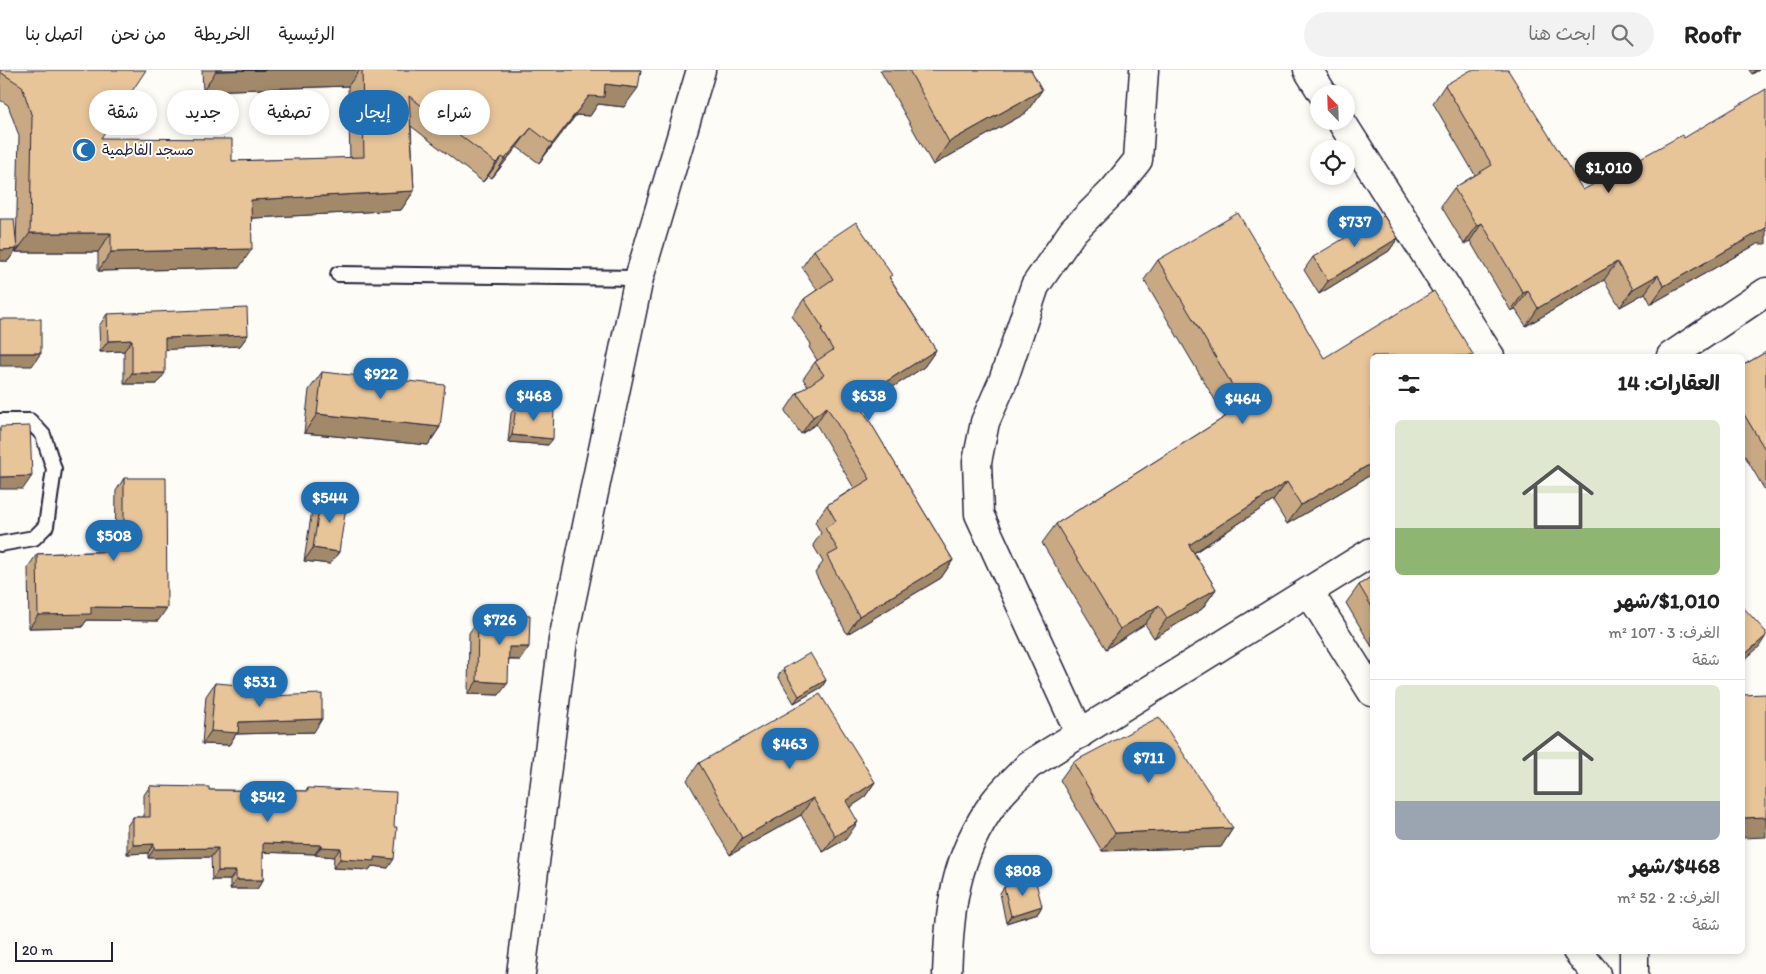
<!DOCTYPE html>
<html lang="ar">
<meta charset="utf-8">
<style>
body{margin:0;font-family:Itim,"Playpen Sans Arabic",sans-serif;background:#f2f2f2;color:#222;direction:rtl;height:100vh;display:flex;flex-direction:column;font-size:19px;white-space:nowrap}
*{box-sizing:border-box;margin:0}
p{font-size:16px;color:#767676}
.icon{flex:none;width:28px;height:28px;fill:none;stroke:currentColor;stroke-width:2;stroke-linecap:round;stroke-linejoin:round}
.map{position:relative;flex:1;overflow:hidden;direction:ltr}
.drawer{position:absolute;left:1370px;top:284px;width:375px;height:600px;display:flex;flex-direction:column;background:#fff;border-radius:8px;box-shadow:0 2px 8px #0003;direction:rtl}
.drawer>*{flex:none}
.guide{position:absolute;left:15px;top:20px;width:475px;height:45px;direction:rtl;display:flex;gap:10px}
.needle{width:32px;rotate:337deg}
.controls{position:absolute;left:1310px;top:15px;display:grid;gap:10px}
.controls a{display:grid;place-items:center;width:45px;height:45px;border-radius:50%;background:#fff;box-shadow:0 2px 8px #0003;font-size:25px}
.scale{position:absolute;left:15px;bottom:12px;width:98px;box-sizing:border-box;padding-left:5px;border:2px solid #22223b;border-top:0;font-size:14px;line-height:18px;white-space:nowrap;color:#22223b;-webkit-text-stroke:4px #fdfcf7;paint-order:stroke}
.price{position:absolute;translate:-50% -42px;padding:0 11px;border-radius:18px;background:#1f6fb2;color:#fff;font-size:16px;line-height:32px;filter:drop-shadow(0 1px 2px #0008)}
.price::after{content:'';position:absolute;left:50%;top:30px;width:15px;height:11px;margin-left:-8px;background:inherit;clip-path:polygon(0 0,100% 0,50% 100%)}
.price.selected{background:#222;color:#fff}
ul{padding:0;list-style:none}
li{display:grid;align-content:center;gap:10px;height:265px;padding:0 25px}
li+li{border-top:1px solid #e0e0e0}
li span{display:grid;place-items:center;height:155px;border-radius:8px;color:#555}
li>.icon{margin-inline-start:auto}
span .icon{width:90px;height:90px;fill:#fffc;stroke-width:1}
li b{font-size:21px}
h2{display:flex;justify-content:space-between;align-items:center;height:60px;padding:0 25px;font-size:21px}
.chip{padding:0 18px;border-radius:22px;background:#fff;box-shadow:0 2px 8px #0003;font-size:18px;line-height:45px}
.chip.selected{background:#1f6fb2;color:#fff}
header{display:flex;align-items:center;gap:30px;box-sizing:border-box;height:70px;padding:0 25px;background:#fff;border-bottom:1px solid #e0e0e0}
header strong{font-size:24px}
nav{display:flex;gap:28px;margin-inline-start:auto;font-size:18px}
.search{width:350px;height:45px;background:#f2f2f2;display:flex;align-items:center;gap:12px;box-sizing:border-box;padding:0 18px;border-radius:28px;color:#767676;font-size:19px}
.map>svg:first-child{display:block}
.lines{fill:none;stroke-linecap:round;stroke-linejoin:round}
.service-casing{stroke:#22223b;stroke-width:18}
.minor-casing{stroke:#22223b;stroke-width:31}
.service{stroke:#fdfcf7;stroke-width:14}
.minor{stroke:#fdfcf7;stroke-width:28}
.wall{fill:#c8a984;stroke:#22223b}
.shaded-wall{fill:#a2896b;stroke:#22223b}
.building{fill:#e8c499;stroke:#22223b}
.labels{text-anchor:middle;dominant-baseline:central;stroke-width:4;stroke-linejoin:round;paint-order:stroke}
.poi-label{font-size:15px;fill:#22223b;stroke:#fdfcf7;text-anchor:start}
</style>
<header>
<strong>Roofr</strong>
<div class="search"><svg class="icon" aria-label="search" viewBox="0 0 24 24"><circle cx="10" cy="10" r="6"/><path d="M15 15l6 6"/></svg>ابحث هنا</div>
<nav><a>الرئيسية</a><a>الخريطة</a><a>من نحن</a><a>اتصل بنا</a></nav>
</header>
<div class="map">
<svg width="1766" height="904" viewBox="0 0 1766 904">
<rect width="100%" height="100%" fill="#fdfcf7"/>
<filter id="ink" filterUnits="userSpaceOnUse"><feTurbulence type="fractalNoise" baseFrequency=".02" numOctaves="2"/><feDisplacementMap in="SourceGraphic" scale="10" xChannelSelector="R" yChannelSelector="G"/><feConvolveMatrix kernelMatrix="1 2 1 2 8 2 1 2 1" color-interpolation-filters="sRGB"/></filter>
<g filter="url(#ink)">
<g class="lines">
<g class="service-casing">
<g id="service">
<path d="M338,204L639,208"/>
<path d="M0,351H30L43,365L54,399L46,456L34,468L0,474"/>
</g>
</g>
<g class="minor-casing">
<g id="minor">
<path d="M1308,0L1323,24"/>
<path d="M1341,51L1490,286"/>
<path d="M1671,286L1766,222"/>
<path d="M1309,522L1372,622"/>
<path d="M1080,664L979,444L977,392L985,352L1003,311L1035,216L1073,161L1113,121L1138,90L1144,0"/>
<path d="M1577,881L1596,904"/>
<path d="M521,904L563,570L639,208L701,0"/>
<path d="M947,904C950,837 954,787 995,731C1005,718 1018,707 1029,695L1372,482"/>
<path d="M1634,904V881"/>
</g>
</g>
<use href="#service" class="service"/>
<use href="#minor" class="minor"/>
</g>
<g class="wall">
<path d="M0,0L101,68L232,91L350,88L348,16L203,21L202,0H641L624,37L598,34L590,46L576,45L539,93L517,77L492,108L488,106L483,112L411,56L414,121L401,140L252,148L239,198L98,201V182H16V180L8,191H0V149L16,176L19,66L8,35L0,30Z"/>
<path d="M880,0H1031L1042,20L1026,43L933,95Z"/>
<path d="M1749,0H1759L1752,4Z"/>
<path d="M1445,15L1583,120L1757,174L1651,234L1645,223L1620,237L1604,210L1526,256L1515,239L1511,241L1470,171L1464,174L1441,136L1454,118L1475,105L1433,33Z"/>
<path d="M1398,168L1389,181L1319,224L1304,200L1313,187Z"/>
<path d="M814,180L890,208L936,280L924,297L861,337L953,490L941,508L847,564L815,503L823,492L813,475L821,463L815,452L827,435L854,418L816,354L801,364L785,341L797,323L808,316L803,309L815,292L817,290L809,277L811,274L792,246L804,229L817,220L802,197Z"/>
<path d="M1158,190L1324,288L1372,286V404L1287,454L1273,431L1194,483L1216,519L1202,539L1154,568L1145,554L1106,579L1042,473L1056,454L1225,347L1144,210Z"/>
<path d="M107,244L248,265L240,276L165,279L157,314H124V281L100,282L99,256Z"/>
<path d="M1766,282V422L1742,381V296Z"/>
<path d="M322,302L440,357L428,375L304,363L309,320Z"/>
<path d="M516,337L548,375L508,372L511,343Z"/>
<path d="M124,408L158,551L87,550L82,557L29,558L28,497L37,484L115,481L116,421Z"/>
<path d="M321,427L339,482L330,494L304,491L312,440Z"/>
<path d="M1372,506V577L1346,533L1359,515Z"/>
<path d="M503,544L520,590H509L499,625L468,624L469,563L478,550L498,551Z"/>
<path d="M783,599L826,610L822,617L794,633L778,606Z"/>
<path d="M215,613L241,627L314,662L236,664L229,675L202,674L206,626Z"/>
<path d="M1073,692L1233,758L1221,777L1102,781L1060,710Z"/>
<path d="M699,693L875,712L864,728L849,738L846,769L823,782L801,745L730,785L687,710Z"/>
<path d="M150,716L209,720L306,721L308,718L388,798L372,796L369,800L333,798L334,787L315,785V784L263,782V810L257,819H230V810H212L211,787L148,788V783L127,784V756L133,747H144V725Z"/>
<path d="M1004,817L1042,836L1038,843L1006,853L1000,823Z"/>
</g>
<g class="shaded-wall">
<path d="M266,0H360L348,16L203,21L216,1Z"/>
<path d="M1755,0H1759L1752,4Z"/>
<path d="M605,14L638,18L624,37L598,34L590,46L576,45L539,93L552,74L589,26Z"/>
<path d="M1042,20L1026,43L933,95L949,72Z"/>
<path d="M531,58L517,77L492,108L505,89Z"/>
<path d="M502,87L488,106L483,112L496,93Z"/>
<path d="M414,121L401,140L238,149L251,130Z"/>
<path d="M1482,153L1470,171L1464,174L1477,156Z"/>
<path d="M1766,158V174H1757L1651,234L1664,216Z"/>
<path d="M30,163H111L98,182H16Z"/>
<path d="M1398,168L1389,181L1319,224L1328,211Z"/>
<path d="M17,179L8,191H0V180Z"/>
<path d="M252,179L239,198L98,201L111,182Z"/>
<path d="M1617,192L1604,210L1526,256L1538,238Z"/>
<path d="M1658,205L1645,223L1620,237L1633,219Z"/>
<path d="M1528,221L1515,239L1511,241L1523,223Z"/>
<path d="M248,265L240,276L157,280L165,268Z"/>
<path d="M132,270L124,281L100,282L108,271Z"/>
<path d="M936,280L924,297L845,348L857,330Z"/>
<path d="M0,283H41L32,296H0Z"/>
<path d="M132,303H165L157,314H124Z"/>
<path d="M827,337L816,354L801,364L813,347Z"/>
<path d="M317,344L440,357L428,375L304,363Z"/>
<path d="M512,365L553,369L548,375L508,372Z"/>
<path d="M1372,393V404L1287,454L1301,435Z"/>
<path d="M32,406L23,419H0V407Z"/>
<path d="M1287,412L1273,431L1175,495L1189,475Z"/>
<path d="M313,478L339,482L330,494L304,491Z"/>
<path d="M953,490L941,508L847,564L859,546Z"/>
<path d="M1216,519L1202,539L1154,568L1167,548Z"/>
<path d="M1159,535L1145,554L1106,579L1120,559Z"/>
<path d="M91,537L167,538L158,551L87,550L82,557L29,558L38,545Z"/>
<path d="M1766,566L1759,577L1742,592V587Z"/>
<path d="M509,577H529L520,590L500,589Z"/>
<path d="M826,610L822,617L794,633L799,626Z"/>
<path d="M477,611L508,613L499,625L468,624Z"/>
<path d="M322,649L314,662L236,664L229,675L202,674L211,661L239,652Z"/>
<path d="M875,712L864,728L834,748L846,731Z"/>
<path d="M813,728L801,745L730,785L742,768Z"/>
<path d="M1766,747V767L1742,768V748Z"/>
<path d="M858,752L846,769L823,782L835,766Z"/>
<path d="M1233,758L1221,777L1102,781L1115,763Z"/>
<path d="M263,773L321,775L315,784L257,782Z"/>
<path d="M154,774L148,783L127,784L133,775Z"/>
<path d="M321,777L341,778L334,787L315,785Z"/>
<path d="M218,778L211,787L148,788L154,779Z"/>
<path d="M375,787L394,789L388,798L372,796L369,800L333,798L340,789Z"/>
<path d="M218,801H236L230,810H212Z"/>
<path d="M236,810H263L257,819H230Z"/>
<path d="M1042,836L1038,843L1006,853L1011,846Z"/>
</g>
<g class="building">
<path d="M0,0H146L101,68L232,69V91L364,87L362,0H641L638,18L605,14L604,27L589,26L552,74L531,58L505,89L502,87L496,93L409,26L414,121L251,130L252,179L111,182V163H30L32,47L22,16L0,2Z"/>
<path d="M216,0H266L216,1Z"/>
<path d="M909,0H1031L1042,20L949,72Z"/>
<path d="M1471,0H1508L1583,120L1682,65L1684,68L1766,19V158L1664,216L1658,205L1633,219L1617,192L1538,238L1528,221L1523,223L1482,153L1477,156L1454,118L1492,95L1445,15Z"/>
<path d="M1238,143L1324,288L1434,221L1474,286H1372V393L1301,435L1287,412L1189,475L1216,519L1167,548L1159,535L1120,559L1056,454L1244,335L1158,190Z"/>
<path d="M1383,145L1398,168L1328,211L1313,187Z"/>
<path d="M0,149H14L17,179L0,180Z"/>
<path d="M856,152L892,205L889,207L936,280L857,330L953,490L859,546L827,486L838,480L825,458L836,451L827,435L870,409L827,337L813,347L797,323L824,305L815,292L833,280L821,260L823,258L804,229L833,209L814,180Z"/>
<path d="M247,238L248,265L165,268V303H132V270L108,271L107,244Z"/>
<rect x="0" y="249" width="41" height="34"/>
<path d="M1766,282V381L1742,341V296Z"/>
<path d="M322,302L445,315L440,357L317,344Z"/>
<path d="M516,337H554L553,369L512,365Z"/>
<path d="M30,356L32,406L0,407V357Z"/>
<path d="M124,408H166L167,538L91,537V544L38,545L37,484L124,481Z"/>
<path d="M321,427L347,431L339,482L313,478Z"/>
<path d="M1372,506V537L1359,515Z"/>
<path d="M1742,536L1766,562V566L1742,587Z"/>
<path d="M503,544L530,545L529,577H509L508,613L477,611L478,550L502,551Z"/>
<path d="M810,583L826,610L799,626L783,599Z"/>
<path d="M215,613L241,615V627L322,624V649L239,652L238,663L211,661Z"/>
<path d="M820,624L875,712L846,731L858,752L835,766L813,728L742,768L699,693Z"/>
<path d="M1766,624V747L1742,748V625Z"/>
<path d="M1159,647L1233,758L1115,763L1073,692Z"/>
<path d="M150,716L209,717V720L308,721V718L396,722L394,757H397L394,789L375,787V791L340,789L341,778L321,777V775L263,773V810H236V801H218V778L154,779V774L133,775V747H150Z"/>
<path d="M1035,809L1042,836L1011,846L1004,817Z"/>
</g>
</g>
<defs>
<g id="mosque-disc" transform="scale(1.25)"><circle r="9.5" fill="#1f6fb2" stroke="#fdfcf7"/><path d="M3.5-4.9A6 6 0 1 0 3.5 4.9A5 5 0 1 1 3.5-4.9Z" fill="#fff"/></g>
</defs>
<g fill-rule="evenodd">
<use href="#mosque-disc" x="84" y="80"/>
</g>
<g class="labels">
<g class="poi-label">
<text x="102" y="80">مسجد الفاطمية</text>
</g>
</g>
</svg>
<div class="controls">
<a><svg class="needle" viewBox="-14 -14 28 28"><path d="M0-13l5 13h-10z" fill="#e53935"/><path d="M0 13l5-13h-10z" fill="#767676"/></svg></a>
<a><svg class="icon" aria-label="locate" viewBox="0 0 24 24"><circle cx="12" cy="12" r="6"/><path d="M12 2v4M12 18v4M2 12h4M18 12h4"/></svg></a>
</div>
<div class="scale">20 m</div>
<b class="price selected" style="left:1609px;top:124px">$1,010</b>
<b class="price" style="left:1355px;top:178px">$737</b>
<b class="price" style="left:381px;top:330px">$922</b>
<b class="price" style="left:534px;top:352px">$468</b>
<b class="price" style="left:869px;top:352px">$638</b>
<b class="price" style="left:1243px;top:355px">$464</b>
<b class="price" style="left:330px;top:454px">$544</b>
<b class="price" style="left:114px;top:492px">$508</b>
<b class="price" style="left:500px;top:576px">$726</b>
<b class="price" style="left:260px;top:638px">$531</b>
<b class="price" style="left:790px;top:700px">$463</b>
<b class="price" style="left:1149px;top:714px">$711</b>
<b class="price" style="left:268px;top:753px">$542</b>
<b class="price" style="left:1023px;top:827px">$808</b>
<div class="guide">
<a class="chip">شراء</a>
<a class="chip selected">إيجار</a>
<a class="chip">تصفية</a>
<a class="chip">جديد</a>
<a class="chip">شقة</a>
</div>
<section class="drawer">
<h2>العقارات: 14<svg class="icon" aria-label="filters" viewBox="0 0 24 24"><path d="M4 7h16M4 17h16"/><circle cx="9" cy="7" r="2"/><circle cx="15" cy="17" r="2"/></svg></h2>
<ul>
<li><span style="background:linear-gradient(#dfe7d0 70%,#8fb573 0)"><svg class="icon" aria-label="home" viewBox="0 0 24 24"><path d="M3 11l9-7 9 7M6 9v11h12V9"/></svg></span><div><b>$1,010/شهر</b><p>الغرف: 3 · 107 m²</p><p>شقة</p></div></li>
<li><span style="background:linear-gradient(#dfe7d0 75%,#9aa5b1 0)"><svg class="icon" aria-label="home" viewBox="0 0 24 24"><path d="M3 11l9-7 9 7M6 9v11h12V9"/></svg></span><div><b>$468/شهر</b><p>الغرف: 2 · 52 m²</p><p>شقة</p></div></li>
</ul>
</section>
</div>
